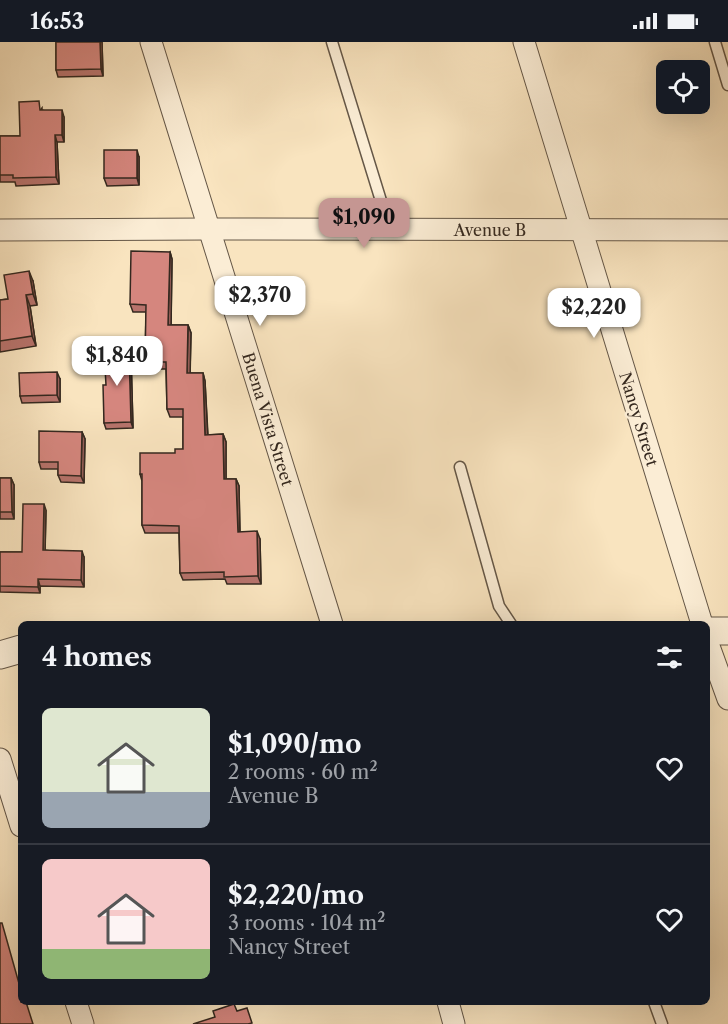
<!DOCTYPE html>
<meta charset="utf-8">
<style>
body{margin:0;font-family:"Libre Caslon Text",serif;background:#242831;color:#f1f3f6;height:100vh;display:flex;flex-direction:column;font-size:22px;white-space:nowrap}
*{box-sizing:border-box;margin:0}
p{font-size:20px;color:#9ea1a6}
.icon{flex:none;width:33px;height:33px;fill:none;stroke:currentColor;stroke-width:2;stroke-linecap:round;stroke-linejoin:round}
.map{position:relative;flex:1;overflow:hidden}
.details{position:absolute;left:18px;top:579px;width:692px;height:384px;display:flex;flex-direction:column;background:#171b24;border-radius:9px;box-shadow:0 6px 24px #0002}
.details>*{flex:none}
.fabs{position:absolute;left:656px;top:18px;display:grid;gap:12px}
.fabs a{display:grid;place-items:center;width:54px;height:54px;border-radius:9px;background:#171b24;box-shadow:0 6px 24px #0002;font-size:30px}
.price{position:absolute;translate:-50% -51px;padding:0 14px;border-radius:12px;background:#fff;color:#222;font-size:20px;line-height:39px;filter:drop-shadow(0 2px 3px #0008)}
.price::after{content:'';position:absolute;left:50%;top:36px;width:18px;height:14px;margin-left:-9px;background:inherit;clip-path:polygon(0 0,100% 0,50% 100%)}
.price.active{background:#c59692;color:#111}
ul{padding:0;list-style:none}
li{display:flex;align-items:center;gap:18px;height:150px;padding:0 24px}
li+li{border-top:2px solid #363941}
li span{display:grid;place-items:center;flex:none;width:168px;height:120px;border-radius:9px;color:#555}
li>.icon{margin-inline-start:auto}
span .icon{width:72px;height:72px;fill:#fffc;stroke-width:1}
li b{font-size:26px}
h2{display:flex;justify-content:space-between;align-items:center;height:72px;padding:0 24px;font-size:26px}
.status{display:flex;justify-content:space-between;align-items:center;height:42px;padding:0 30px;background:#171b24;direction:ltr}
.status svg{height:16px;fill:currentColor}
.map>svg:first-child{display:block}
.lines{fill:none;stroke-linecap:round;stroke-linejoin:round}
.service-casing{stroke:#655747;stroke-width:13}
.minor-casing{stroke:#655747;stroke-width:23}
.tertiary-casing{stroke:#655747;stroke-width:29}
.service{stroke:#fbedd5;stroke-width:10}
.minor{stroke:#fbedd5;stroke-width:21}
.tertiary{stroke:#fbedd5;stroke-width:27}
.wall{fill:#b7736c;stroke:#34281f;stroke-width:1.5}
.shaded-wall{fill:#955e58;stroke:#34281f;stroke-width:1.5}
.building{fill:#d5867e;stroke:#34281f;stroke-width:1.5}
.labels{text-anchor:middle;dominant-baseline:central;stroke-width:5;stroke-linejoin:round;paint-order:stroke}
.street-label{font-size:16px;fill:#34281f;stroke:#fbedd5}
</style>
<div class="status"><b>16:53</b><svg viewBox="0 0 49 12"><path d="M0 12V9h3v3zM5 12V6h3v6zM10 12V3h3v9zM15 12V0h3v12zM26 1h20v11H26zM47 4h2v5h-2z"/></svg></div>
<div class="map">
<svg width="728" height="982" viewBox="0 0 728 982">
<rect width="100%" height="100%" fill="#f9e4bf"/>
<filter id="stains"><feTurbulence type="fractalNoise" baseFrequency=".00333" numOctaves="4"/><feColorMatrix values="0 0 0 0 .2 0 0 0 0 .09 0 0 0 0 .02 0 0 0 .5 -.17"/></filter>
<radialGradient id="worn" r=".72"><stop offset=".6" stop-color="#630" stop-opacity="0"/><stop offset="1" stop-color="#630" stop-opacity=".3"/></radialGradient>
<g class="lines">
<g class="service-casing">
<g id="service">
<path d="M332,0L390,188"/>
<path d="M715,0L728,43"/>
<path d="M460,425L499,564L511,582"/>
<path d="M654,960L662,982"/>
</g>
</g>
<g class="minor-casing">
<g id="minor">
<path d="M151,0L332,582"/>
<path d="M524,0L702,582"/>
<path d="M0,188L209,187L728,188"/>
<path d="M706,596L728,657"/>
<path d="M0,717L21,784"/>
<path d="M76,960L83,982"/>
<path d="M448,960L454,982"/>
</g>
</g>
<g class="tertiary-casing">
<g id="tertiary">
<path d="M706,589H728"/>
<path d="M0,613L21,607"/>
</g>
</g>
<use href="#service" class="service"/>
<use href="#minor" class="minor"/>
<use href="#tertiary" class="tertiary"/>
</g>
<g class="wall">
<path d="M56,0H102L103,34L58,35L56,28Z"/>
<path d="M42,66V68L64,75V100H57L59,142L16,144L15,140H0V94H20Z"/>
<path d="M139,115V143L107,144L104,136Z"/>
<path d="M170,210L172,217L171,283H188L191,291L190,331H203L205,339L208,393L223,392L226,400V437H236L239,444L240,490L260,497L261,542H227L225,537L183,538L180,531L179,491H145L142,483V439L140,432L183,407V375H170L167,367L166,327H147L145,320L146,270H133L130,262Z"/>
<path d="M33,239L37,263L30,264L36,304L0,310V258L8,257Z"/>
<path d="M129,307L131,313L133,386L106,387L104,381L106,343Z"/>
<path d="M60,337V360L22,361L20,354Z"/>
<path d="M82,390L85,397L84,441L61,440L58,433V427H41L39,420Z"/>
<path d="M0,436H11L14,443V477H0Z"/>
<path d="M46,468L45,508L84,515V545L40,544V551L0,550V510H22Z"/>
</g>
<g class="shaded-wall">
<path d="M100,0H102L103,34L101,27Z"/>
<path d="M62,68L64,75V100L62,93Z"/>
<path d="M55,93L57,100L59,142L56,135Z"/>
<path d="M137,108L139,115V143L137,136Z"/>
<path d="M170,210L172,217L171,290L168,283Z"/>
<path d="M29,229L33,239L37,263L33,252Z"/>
<path d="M26,253L30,264L36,304L32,294Z"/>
<path d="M188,283L191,291L190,339L187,331Z"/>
<path d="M129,307L131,313L133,386L131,380Z"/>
<path d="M57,330L60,337V360L57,353Z"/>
<path d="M203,331L205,339L208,400L205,393Z"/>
<path d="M82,390L85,397L84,441L81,434Z"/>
<path d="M223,392L226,400V445L224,437Z"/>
<path d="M11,436L14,443V477L12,470Z"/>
<path d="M236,437L239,444L240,497L238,490Z"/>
<path d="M44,462L46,468L45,514L43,508Z"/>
<path d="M257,489L260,497L261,542L258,534Z"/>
<path d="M82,509L84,515V545L81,538Z"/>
<path d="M38,537L40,544V551L38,545Z"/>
</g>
<g class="building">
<path d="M56,0H100L101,27L56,28Z"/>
<path d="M39,59L40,68H62V93H55L56,135L13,136V133H0V94H20L19,60Z"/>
<rect x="104" y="108" width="33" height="28"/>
<path d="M131,209L170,210L168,283H188L187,331H203L205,393L223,392L224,437H236L238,490L257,489L258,534L224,535V530L180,531L179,484L142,483V432H140V411H175V407H183V367H167L166,320H145L146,263L130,262Z"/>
<path d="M29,229L33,252L26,253L32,294L0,299V258L8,257L4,233Z"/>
<path d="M129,307L131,380L104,381L103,343H106L104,308Z"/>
<path d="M57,330V353L20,354L19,331Z"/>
<path d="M39,389L82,390L81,434L58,433V420H39Z"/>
<path d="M0,436H11L12,470H0Z"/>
<path d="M23,462H44L43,508L82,509L81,538L38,537V545L0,544V510H22Z"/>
<path d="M0,881H2L20,945L21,944V960H26L33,982H0Z"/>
<path d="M234,962L237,969L247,966L252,981L248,982H193L215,975L213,969Z"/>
</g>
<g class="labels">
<g class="street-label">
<text x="490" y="188">Avenue B</text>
<text transform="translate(268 377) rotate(73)">Buena Vista Street</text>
<text transform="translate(639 377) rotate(73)">Nancy Street</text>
</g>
</g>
<rect width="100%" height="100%" filter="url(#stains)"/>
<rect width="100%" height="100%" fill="url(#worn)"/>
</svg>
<div class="fabs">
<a><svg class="icon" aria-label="locate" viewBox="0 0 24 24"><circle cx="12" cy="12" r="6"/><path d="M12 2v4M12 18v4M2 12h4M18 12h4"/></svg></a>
</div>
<b class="price active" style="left:364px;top:207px">$1,090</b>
<b class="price" style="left:260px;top:285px">$2,370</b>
<b class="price" style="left:594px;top:297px">$2,220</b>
<b class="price" style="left:117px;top:345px">$1,840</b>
<section class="details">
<h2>4 homes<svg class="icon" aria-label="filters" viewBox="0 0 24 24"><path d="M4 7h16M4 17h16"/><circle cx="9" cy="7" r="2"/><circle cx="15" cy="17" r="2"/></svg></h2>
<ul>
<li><span style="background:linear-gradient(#dfe7d0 70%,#9aa5b1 0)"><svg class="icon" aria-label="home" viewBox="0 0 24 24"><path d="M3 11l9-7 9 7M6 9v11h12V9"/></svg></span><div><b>$1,090/mo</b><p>2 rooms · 60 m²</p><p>Avenue B</p></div><svg class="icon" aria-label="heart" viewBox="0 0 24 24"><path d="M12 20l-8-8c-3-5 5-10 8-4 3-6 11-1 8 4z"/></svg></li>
<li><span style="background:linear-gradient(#f6c9c9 75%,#8fb573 0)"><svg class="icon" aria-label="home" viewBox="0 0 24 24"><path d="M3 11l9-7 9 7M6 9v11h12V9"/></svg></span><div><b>$2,220/mo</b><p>3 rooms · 104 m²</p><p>Nancy Street</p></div><svg class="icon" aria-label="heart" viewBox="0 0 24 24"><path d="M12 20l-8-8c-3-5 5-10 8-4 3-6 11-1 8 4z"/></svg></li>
</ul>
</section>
</div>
